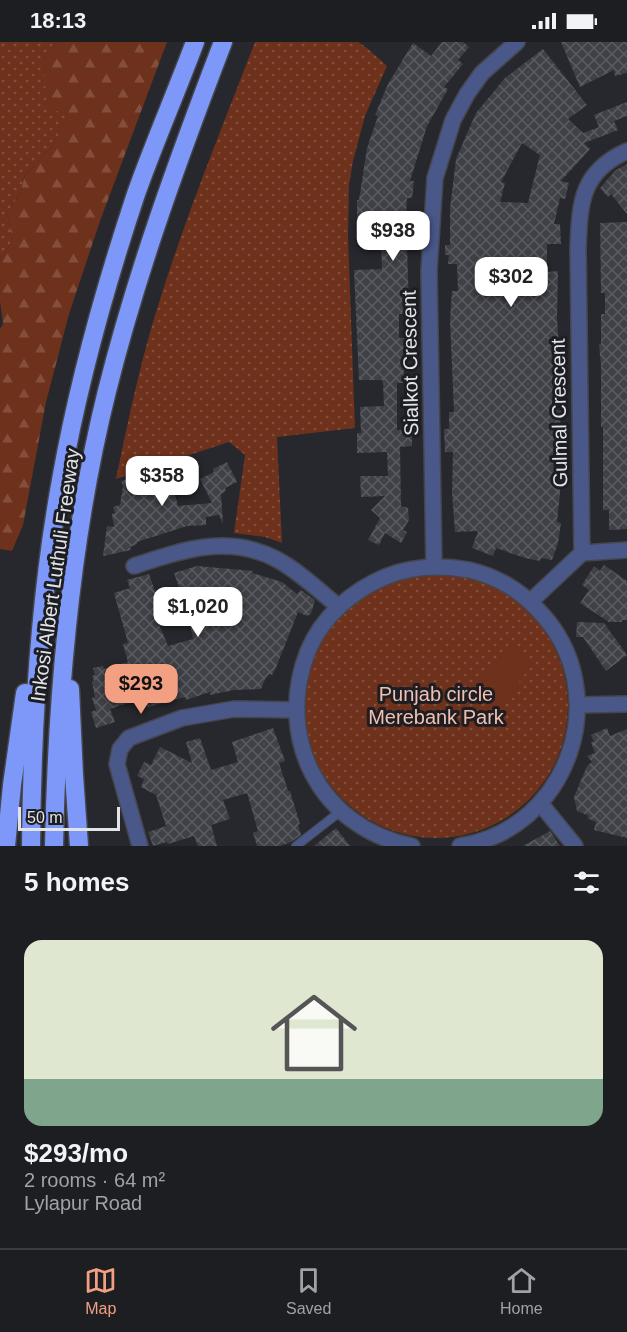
<!DOCTYPE html>
<meta charset="utf-8">
<style>
body{margin:0;font-family:Arial,sans-serif;background:#292b2f;color:#f1f3f6;height:100vh;display:flex;flex-direction:column;font-size:22px;white-space:nowrap}
*{box-sizing:border-box;margin:0}
p{font-size:20px;color:#a0a2a5}
.icon{flex:none;width:33px;height:33px;fill:none;stroke:currentColor;stroke-width:2;stroke-linecap:round;stroke-linejoin:round}
.map{position:relative;height:804px;overflow:hidden}
.drawer{display:flex;flex-direction:column;background:#1c1e22;flex:1}
.drawer>*{flex:none}
.scale{position:absolute;left:18px;bottom:15px;width:102px;box-sizing:border-box;padding-left:6px;border:3px solid #e3e4e7;border-top:0;font-size:16px;line-height:21px;white-space:nowrap;color:#e3e4e7;-webkit-text-stroke:4px #1d1e23;paint-order:stroke}
.price{position:absolute;translate:-50% -51px;padding:0 14px;border-radius:12px;background:#fff;color:#222;font-size:20px;line-height:39px;filter:drop-shadow(0 2px 3px #0008)}
.price::after{content:'';position:absolute;left:50%;top:36px;width:18px;height:14px;margin-left:-9px;background:inherit;clip-path:polygon(0 0,100% 0,50% 100%)}
.price.active{background:#f39f82;color:#111}
ul{padding:0;list-style:none}
li{display:grid;align-content:center;gap:12px;height:318px;padding:0 24px}
li+li{border-top:2px solid #3a3c40}
li span{display:grid;place-items:center;height:186px;border-radius:18px;color:#555}
li>.icon{margin-inline-start:auto}
span .icon{width:108px;height:108px;fill:#fffc;stroke-width:1}
li b{font-size:26px}
h2{display:flex;justify-content:space-between;align-items:center;height:72px;padding:0 24px;font-size:26px}
.status{display:flex;justify-content:space-between;align-items:center;height:42px;padding:0 30px;background:#1c1e22;direction:ltr}
.status svg{height:16px;fill:currentColor}
.tab-bar{display:flex;justify-content:space-around;align-items:center;height:84px;border-top:2px solid #3a3c40;background:#1c1e22;font-size:16px;color:#a0a2a5}
.tab-bar a{display:grid;justify-items:center;gap:3px}
.tab-bar .active{color:#f39f82}
.map>svg:first-child{display:block}
.grass{fill:url(#grass-dots)}
.forest{fill:url(#forest-firs)}
.garden{fill:#6e311b}
.building{fill:url(#building-cross-hatch);fill-rule:evenodd}
.lines{fill:none;stroke-linecap:round;stroke-linejoin:round}
.service-casing{stroke:#44464b;stroke-width:10}
.minor-casing{stroke:#44464b;stroke-width:18}
.motorway-casing{stroke:#44464b;stroke-width:21}
.service{stroke:#495789;stroke-width:8}
.minor{stroke:#495789;stroke-width:15}
.motorway{stroke:#7e98fa;stroke-width:18}
.labels{text-anchor:middle;dominant-baseline:central;stroke-width:6;stroke-linejoin:round;paint-order:stroke}
.street-label{font-size:20px;fill:#e3e4e7;stroke:#1d1e23}
.park-label{font-size:20px;fill:#f1c0af;stroke:#1d1e23}
</style>
<div class="status"><b>18:13</b><svg viewBox="0 0 49 12"><path d="M0 12V9h3v3zM5 12V6h3v6zM10 12V3h3v9zM15 12V0h3v12zM26 1h20v11H26zM47 4h2v5h-2z"/></svg></div>
<div class="map">
<svg width="627" height="804" viewBox="0 0 627 804">
<defs>
<pattern id="grass-dots" width="8" height="8" patternUnits="userSpaceOnUse" patternTransform="scale(1.5)"><rect width="8" height="8" fill="#6e311b"/><path d="M2 2h.1M6 6h.1" fill="none" stroke="#834f3c" stroke-width="1.8" stroke-linecap="round"/></pattern>
<pattern id="forest-firs" width="22" height="20" patternUnits="userSpaceOnUse" patternTransform="scale(1.5)"><rect width="22" height="20" fill="#6e311b"/><path d="M5 1l3.5 6h-7zM16 11l3.5 6h-7z" fill="#834f3c"/></pattern>
<pattern id="building-cross-hatch" width="8" height="8" patternUnits="userSpaceOnUse" patternTransform="scale(1.5)"><rect width="8" height="8" fill="#3f4147"/><path d="M0 0l8 8M0 8l8-8" fill="none" stroke="#5b5c62"/></pattern>
</defs>
<rect width="100%" height="100%" fill="#26282d"/>
<g class="grass">
<path d="M0,0H57L43,17L69,74L51,106L25,133L20,152L7,171L12,199L0,219Z"/>
<path d="M255,0H358C366,4 379,17 387,24L365,74L353,119L349,143L348,194L355,386L277,395L282,501L265,495L234,491L245,413L229,400L116,437C129,374 142,312 162,251C189,166 223,83 255,0Z"/>
<circle cx="436" cy="664" r="132"/>
</g>
<path class="forest" d="M57,0H167L100,179L69,272L46,360L23,483L12,509L0,507V287L3,282L0,259V219L12,199L7,171L20,152L25,133L51,106L68,74L47,65L43,16Z"/>
<path class="garden" d="M509,602L533,622L496,669L471,649Z"/>
<g class="building">
<path d="M442,0H463L469,5L458,18L463,22L444,45L448,47L427,84L410,139H414L412,156H407L406,174L398,173V204L407,203L409,266H405V272H399V296H413V309H408V313H405L403,341H397V388L412,389V404L400,405L401,464L408,466L409,478L403,488L407,490L401,501L385,491L379,503L368,498L380,476L371,468L385,454L361,455L360,434H388L387,410L357,411V391H361L360,365L384,364L383,342L382,338H359L354,228L382,227L381,200L357,201V158H359L367,106L378,74L375,73L388,42L413,1L431,14Z"/>
<path d="M561,0H627V31L615,34L614,28L580,45Z"/>
<path d="M543,7L587,63L568,77L583,91L599,85L594,73L627,60V74L614,79L618,88L584,101L590,107L561,139L569,141L565,157L560,156L554,182H560L561,202H547V230L558,229L557,276L560,322L558,369H561L559,403H557L560,451L557,480L561,481L558,501L552,518L541,516L540,519L525,516L496,506L493,514L472,506L478,489L455,490L452,450L453,410H445L444,387H449V370H454L450,278L452,249H458L457,222H448L449,213H445V203H450V167L456,117L476,71L505,36ZM522,101L540,113L528,161L500,160L505,141L501,140Z"/>
<path d="M627,122V172L611,152L608,155L600,146L616,128Z"/>
<path d="M627,180V487L609,488V468H603V385H601V324L599,302H601V272H605V251H601L600,181Z"/>
<path d="M227,420L237,440L225,446L226,449L221,452L223,482L219,473L206,475V483L187,484L137,500V502L130,505L131,508L103,514L107,484L114,485L112,472L115,471L113,465L120,463L123,444L121,439L173,426L189,424L190,437L171,438L178,464L212,461L200,437L214,430L213,427Z"/>
<path d="M604,523L627,539V578H622V580H609L580,561L589,548L582,543L594,524L600,529Z"/>
<path d="M197,524L253,529L252,531L282,540L297,552L301,548L315,558L311,572L307,574L298,570L275,628L272,633L269,632L267,636L266,635L261,647L234,648L210,653V650L186,658L185,655L148,665L147,663L141,664L137,658L110,667L115,680L96,686L91,670L96,668L92,656L95,655L92,640L94,639L92,634L95,633L93,626L103,624L104,627L128,620L123,602L128,601L114,551L130,546L127,538L149,532L156,552L179,545L174,531ZM181,558H185L193,597L168,604L153,568Z"/>
<path d="M577,580L604,581L627,613L606,629L583,595H576Z"/>
<path d="M273,686L285,719L279,721L288,749H290L300,782L298,783L301,793L291,800L280,804H257L253,791L258,789L247,751L223,758L230,777L211,783L217,804H198L194,794L168,802L167,800L153,804L148,790L166,784L156,753L141,745L144,737L137,734L144,720L151,723L160,705L192,721L186,700L200,696L211,728L238,720L232,700Z"/>
<path d="M607,686L610,694L627,687V796L594,788L596,780L587,776L589,774L577,769L574,755L587,724L592,720L587,714L595,711L591,700H594L591,693Z"/>
<path d="M336,786L350,804H314Z"/>
<path d="M550,789L560,804H523Z"/>
</g>
<g class="lines">
<g class="service-casing">
<path id="service" d="M296,804L341,769"/>
</g>
<g class="minor-casing">
<g id="minor">
<path d="M582,511L627,508"/>
<path d="M134,524C182,508 229,492 276,517C299,529 319,549 339,565"/>
<path d="M434,524L429,229L435,136L453,78L467,52L482,31L517,0"/>
<path d="M531,559L582,511L578,206C580,162 580,130 627,109"/>
<path d="M578,663L627,662"/>
<path d="M540,761L575,804"/>
<path d="M140,804L117,722L120,707L129,696L182,676L234,667L297,668"/>
<path d="M412,804C320,786 274,695 308,609C322,575 352,549 385,535C412,524 441,523 469,528C496,534 521,549 539,569C616,649 570,787 460,804"/>
</g>
</g>
<g class="motorway-casing">
<g id="motorway">
<path d="M70,647L74,733L79,804"/>
<path d="M6,804L12,743L25,651"/>
<path d="M31,804C32,682 39,558 61,438C78,342 105,245 136,152C154,101 176,51 195,0"/>
<path d="M54,804C57,652 70,497 107,349C137,229 179,115 223,0"/>
</g>
</g>
<use href="#service" class="service"/>
<use href="#minor" class="minor"/>
<use href="#motorway" class="motorway"/>
</g>
<g class="labels">
<g class="street-label">
<text transform="translate(410 321) rotate(-91)">Sialkot Crescent</text>
<text transform="translate(559 371) rotate(-91)">Gulmal Crescent</text>
<text transform="translate(55 533) rotate(-82)">Inkosi Albert Luthuli Freeway</text>
</g>
<g class="park-label">
<text x="436" y="652">Punjab circle<tspan x="436" dy="23">Merebank Park</tspan></text>
</g>
</g>
</svg>
<div class="scale">50 m</div>
<b class="price" style="left:393px;top:220px">$938</b>
<b class="price" style="left:511px;top:266px">$302</b>
<b class="price" style="left:162px;top:465px">$358</b>
<b class="price" style="left:198px;top:596px">$1,020</b>
<b class="price active" style="left:141px;top:673px">$293</b>
</div>
<section class="drawer">
<h2>5 homes<svg class="icon" aria-label="filters" viewBox="0 0 24 24"><path d="M4 7h16M4 17h16"/><circle cx="9" cy="7" r="2"/><circle cx="15" cy="17" r="2"/></svg></h2>
<ul>
<li><span style="background:linear-gradient(#dfe7d0 75%,#7fa58c 0)"><svg class="icon" aria-label="home" viewBox="0 0 24 24"><path d="M3 11l9-7 9 7M6 9v11h12V9"/></svg></span><div><b>$293/mo</b><p>2 rooms · 64 m²</p><p>Lylapur Road</p></div></li>
</ul>
</section>
<nav class="tab-bar">
<a class="active"><svg class="icon" aria-label="map" viewBox="0 0 24 24"><path d="M3 6l6-2 6 2 6-2v14l-6 2-6-2-6 2zM9 4v14M15 6v14"/></svg>Map</a>
<a><svg class="icon" aria-label="saved" viewBox="0 0 24 24"><path d="M7 4h10v16l-5-4-5 4z"/></svg>Saved</a>
<a><svg class="icon" aria-label="home" viewBox="0 0 24 24"><path d="M3 11l9-7 9 7M6 9v11h12V9"/></svg>Home</a>
</nav>
